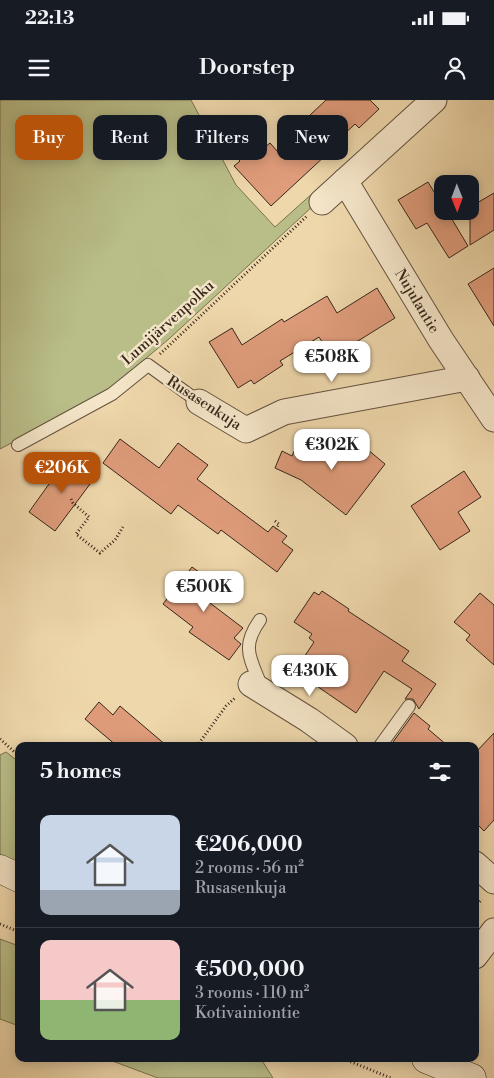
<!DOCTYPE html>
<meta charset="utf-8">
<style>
body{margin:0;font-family:"Libre Bodoni",serif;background:#242831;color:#f1f3f6;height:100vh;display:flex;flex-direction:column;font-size:19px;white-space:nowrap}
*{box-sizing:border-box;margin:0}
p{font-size:16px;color:#9ea1a6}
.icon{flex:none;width:28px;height:28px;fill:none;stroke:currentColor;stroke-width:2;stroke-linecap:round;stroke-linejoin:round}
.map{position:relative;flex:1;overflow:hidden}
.side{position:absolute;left:15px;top:642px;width:464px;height:320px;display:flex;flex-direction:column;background:#171b24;border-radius:10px;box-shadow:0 2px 12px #0003}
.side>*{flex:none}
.hud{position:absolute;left:15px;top:15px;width:465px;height:45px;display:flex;gap:10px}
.needle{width:32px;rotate:179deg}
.controls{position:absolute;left:434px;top:75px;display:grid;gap:10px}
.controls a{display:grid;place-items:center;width:45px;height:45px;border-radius:10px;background:#171b24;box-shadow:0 2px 12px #0003;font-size:25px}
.price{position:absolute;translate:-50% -42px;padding:0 11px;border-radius:10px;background:#fff;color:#222;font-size:16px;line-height:32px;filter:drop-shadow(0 1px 2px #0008)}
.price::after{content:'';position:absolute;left:50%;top:30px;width:15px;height:11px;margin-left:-8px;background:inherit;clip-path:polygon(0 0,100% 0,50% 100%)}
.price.active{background:#b45309;color:#fff}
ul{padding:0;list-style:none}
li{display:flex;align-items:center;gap:15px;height:125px;padding:0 25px}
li+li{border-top:1px solid #363941}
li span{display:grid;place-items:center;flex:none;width:140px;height:100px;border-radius:10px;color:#555}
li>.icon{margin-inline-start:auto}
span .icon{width:60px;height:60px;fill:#fffc;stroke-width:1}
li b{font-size:21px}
h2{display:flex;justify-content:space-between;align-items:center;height:60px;padding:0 25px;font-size:21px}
.tag{padding:0 18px;border-radius:10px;background:#171b24;box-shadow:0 2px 12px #0003;font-size:18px;line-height:45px}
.tag.active{background:#b45309;color:#fff}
.status{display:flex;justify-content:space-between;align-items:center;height:35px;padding:0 25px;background:#171b24;direction:ltr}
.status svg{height:14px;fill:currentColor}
header{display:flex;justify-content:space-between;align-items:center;height:65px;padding:0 25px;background:#171b24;font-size:22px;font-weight:600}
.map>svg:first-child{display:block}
.green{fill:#b9be89;stroke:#787252}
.building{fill:#df9c7b;stroke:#36261b}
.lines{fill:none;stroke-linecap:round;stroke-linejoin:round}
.service-casing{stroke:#64523f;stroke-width:14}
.minor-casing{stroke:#64523f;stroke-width:27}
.secondary-casing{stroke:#36261b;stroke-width:29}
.path{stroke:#36261b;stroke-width:3;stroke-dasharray:1 2.5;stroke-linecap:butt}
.service{stroke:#f4e5c8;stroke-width:12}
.minor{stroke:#f4e5c8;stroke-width:25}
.secondary{stroke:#f4e5c8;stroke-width:28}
.labels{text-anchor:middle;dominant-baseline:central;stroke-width:5;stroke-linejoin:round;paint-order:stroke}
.street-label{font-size:15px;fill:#36261b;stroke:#f4e5c8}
</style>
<div class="status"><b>22:13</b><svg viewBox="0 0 49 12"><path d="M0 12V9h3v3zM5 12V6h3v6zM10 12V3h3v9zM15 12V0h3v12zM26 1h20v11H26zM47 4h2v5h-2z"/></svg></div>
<header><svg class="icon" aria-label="menu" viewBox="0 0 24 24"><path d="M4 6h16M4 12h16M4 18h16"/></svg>Doorstep<svg class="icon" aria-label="person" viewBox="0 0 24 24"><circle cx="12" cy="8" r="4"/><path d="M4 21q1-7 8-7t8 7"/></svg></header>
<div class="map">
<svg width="494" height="978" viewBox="0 0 494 978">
<rect width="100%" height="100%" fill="#eed7ab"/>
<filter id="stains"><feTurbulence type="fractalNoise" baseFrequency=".004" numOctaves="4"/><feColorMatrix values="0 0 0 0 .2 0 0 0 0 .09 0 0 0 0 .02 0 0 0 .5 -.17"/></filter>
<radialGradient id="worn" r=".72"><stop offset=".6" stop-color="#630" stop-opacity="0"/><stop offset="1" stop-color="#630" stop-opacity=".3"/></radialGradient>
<g class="green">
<path d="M0,0H191L236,85L275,127L324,83L327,93L170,238L112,287L77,309L0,349Z"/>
<path d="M6,652L19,662V766L0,757V655Z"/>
<path d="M0,839L19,846V926L0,919Z"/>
<path d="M107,959H261L273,978H158Z"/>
</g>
<g class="building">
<path d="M326,0H370L379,9L359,28L355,24L324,53L326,55L271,106L234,66L240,61L232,53L251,35L264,48L270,43L285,60L314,33L305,24L311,19L309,16Z"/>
<path d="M428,82L442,105V111H447L468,146L449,158L427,123L416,129L398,100Z"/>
<path d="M494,93V130L470,145V107Z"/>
<path d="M494,168V226L468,184Z"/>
<path d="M377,188L395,218L332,257L319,237L280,261L283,265L254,284L251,280L238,288L209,242L232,228L242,245L282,219L284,222L327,196L337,213Z"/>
<path d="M301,336L344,355L356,340L385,364L346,415L301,380L275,368L282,351L292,356Z"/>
<path d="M120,339L159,368L178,343L208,365L197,379L268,432L273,426L287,436L282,442L293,450L277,472L221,430L218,434L178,405L171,414L103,363Z"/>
<path d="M69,356L96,376L55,431L29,412Z"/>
<path d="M464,371L481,397L458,412L470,431L440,450L411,406Z"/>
<path d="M192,467L221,488L210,503L243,528L234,538L241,544L229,560L189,532L193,527L163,504Z"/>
<path d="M322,491L349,509L348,511L409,551L402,561L436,584L419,609L413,599H405L412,589L384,571L356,613L295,571L314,542L309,538L312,534L294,522L314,492L319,495Z"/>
<path d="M480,493L494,505V565L466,540L470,535L454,522Z"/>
<path d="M99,602L113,615L120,606L167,646H117L85,619Z"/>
<path d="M414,613L430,626L428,629L448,646H399L393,642Z"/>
<path d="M494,633V720L484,731L475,722V653Z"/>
</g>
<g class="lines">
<g class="service-casing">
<g id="service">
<path d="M18,345L112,294L148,265L199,302"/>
<path d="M260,520C240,548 251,559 262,588"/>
<path d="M380,646L409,606"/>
</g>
</g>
<g class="minor-casing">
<g id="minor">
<path id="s1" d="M345,81L441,240L494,319"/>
<path d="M322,102L434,0"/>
<path d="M199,302L246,330L284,312L467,278"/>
<path d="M251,584L309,620L345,646"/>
<path d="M475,764L494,781"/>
<path d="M475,856L494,831"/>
</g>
</g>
<g class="secondary-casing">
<g id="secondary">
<path d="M0,769L19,778"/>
<path d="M426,959L472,978"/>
</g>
</g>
<g class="path">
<path d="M160,254L307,116"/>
<path d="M71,399L73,403L89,417L76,434L100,453L115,440L123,427"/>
<path d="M275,421L279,424L276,429"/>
<path d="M0,639L19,656"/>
<path d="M197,646L226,606L235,598"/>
<path d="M475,727V726"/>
<path d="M475,807L482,799"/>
<path d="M0,824L19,832"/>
<path d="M344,959L391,978"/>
</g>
<use href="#service" class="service"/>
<use href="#minor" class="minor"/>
<use href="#secondary" class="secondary"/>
</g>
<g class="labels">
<g class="street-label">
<text stroke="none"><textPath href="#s1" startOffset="140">Nujulantie</textPath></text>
<text transform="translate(168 223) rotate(-42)">Lumijärvenpolku</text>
<text transform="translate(204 303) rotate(33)">Rusasenkuja</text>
</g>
</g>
<rect width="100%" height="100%" filter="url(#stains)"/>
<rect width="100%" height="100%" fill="url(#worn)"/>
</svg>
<div class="controls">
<a><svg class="needle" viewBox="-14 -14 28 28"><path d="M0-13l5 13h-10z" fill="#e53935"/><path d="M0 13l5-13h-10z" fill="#9ea1a6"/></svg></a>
</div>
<b class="price" style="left:332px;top:283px">€508K</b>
<b class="price" style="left:332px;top:371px">€302K</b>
<b class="price active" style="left:62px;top:394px">€206K</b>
<b class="price" style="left:204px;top:513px">€500K</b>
<b class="price" style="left:310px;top:597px">€430K</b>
<div class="hud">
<a class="tag active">Buy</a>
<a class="tag">Rent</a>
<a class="tag">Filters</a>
<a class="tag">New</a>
</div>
<section class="side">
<h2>5 homes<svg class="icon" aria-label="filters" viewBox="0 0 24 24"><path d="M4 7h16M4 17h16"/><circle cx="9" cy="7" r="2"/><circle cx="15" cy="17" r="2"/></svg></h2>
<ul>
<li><span style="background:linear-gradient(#c9d6e8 75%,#9aa5b1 0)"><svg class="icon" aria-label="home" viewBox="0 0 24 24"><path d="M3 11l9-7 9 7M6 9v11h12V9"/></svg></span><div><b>€206,000</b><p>2 rooms · 56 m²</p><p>Rusasenkuja</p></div></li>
<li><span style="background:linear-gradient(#f6c9c9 60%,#8fb573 0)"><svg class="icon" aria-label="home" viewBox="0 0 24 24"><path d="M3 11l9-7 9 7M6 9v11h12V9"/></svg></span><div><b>€500,000</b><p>3 rooms · 110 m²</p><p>Kotivainiontie</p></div></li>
</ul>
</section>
</div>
